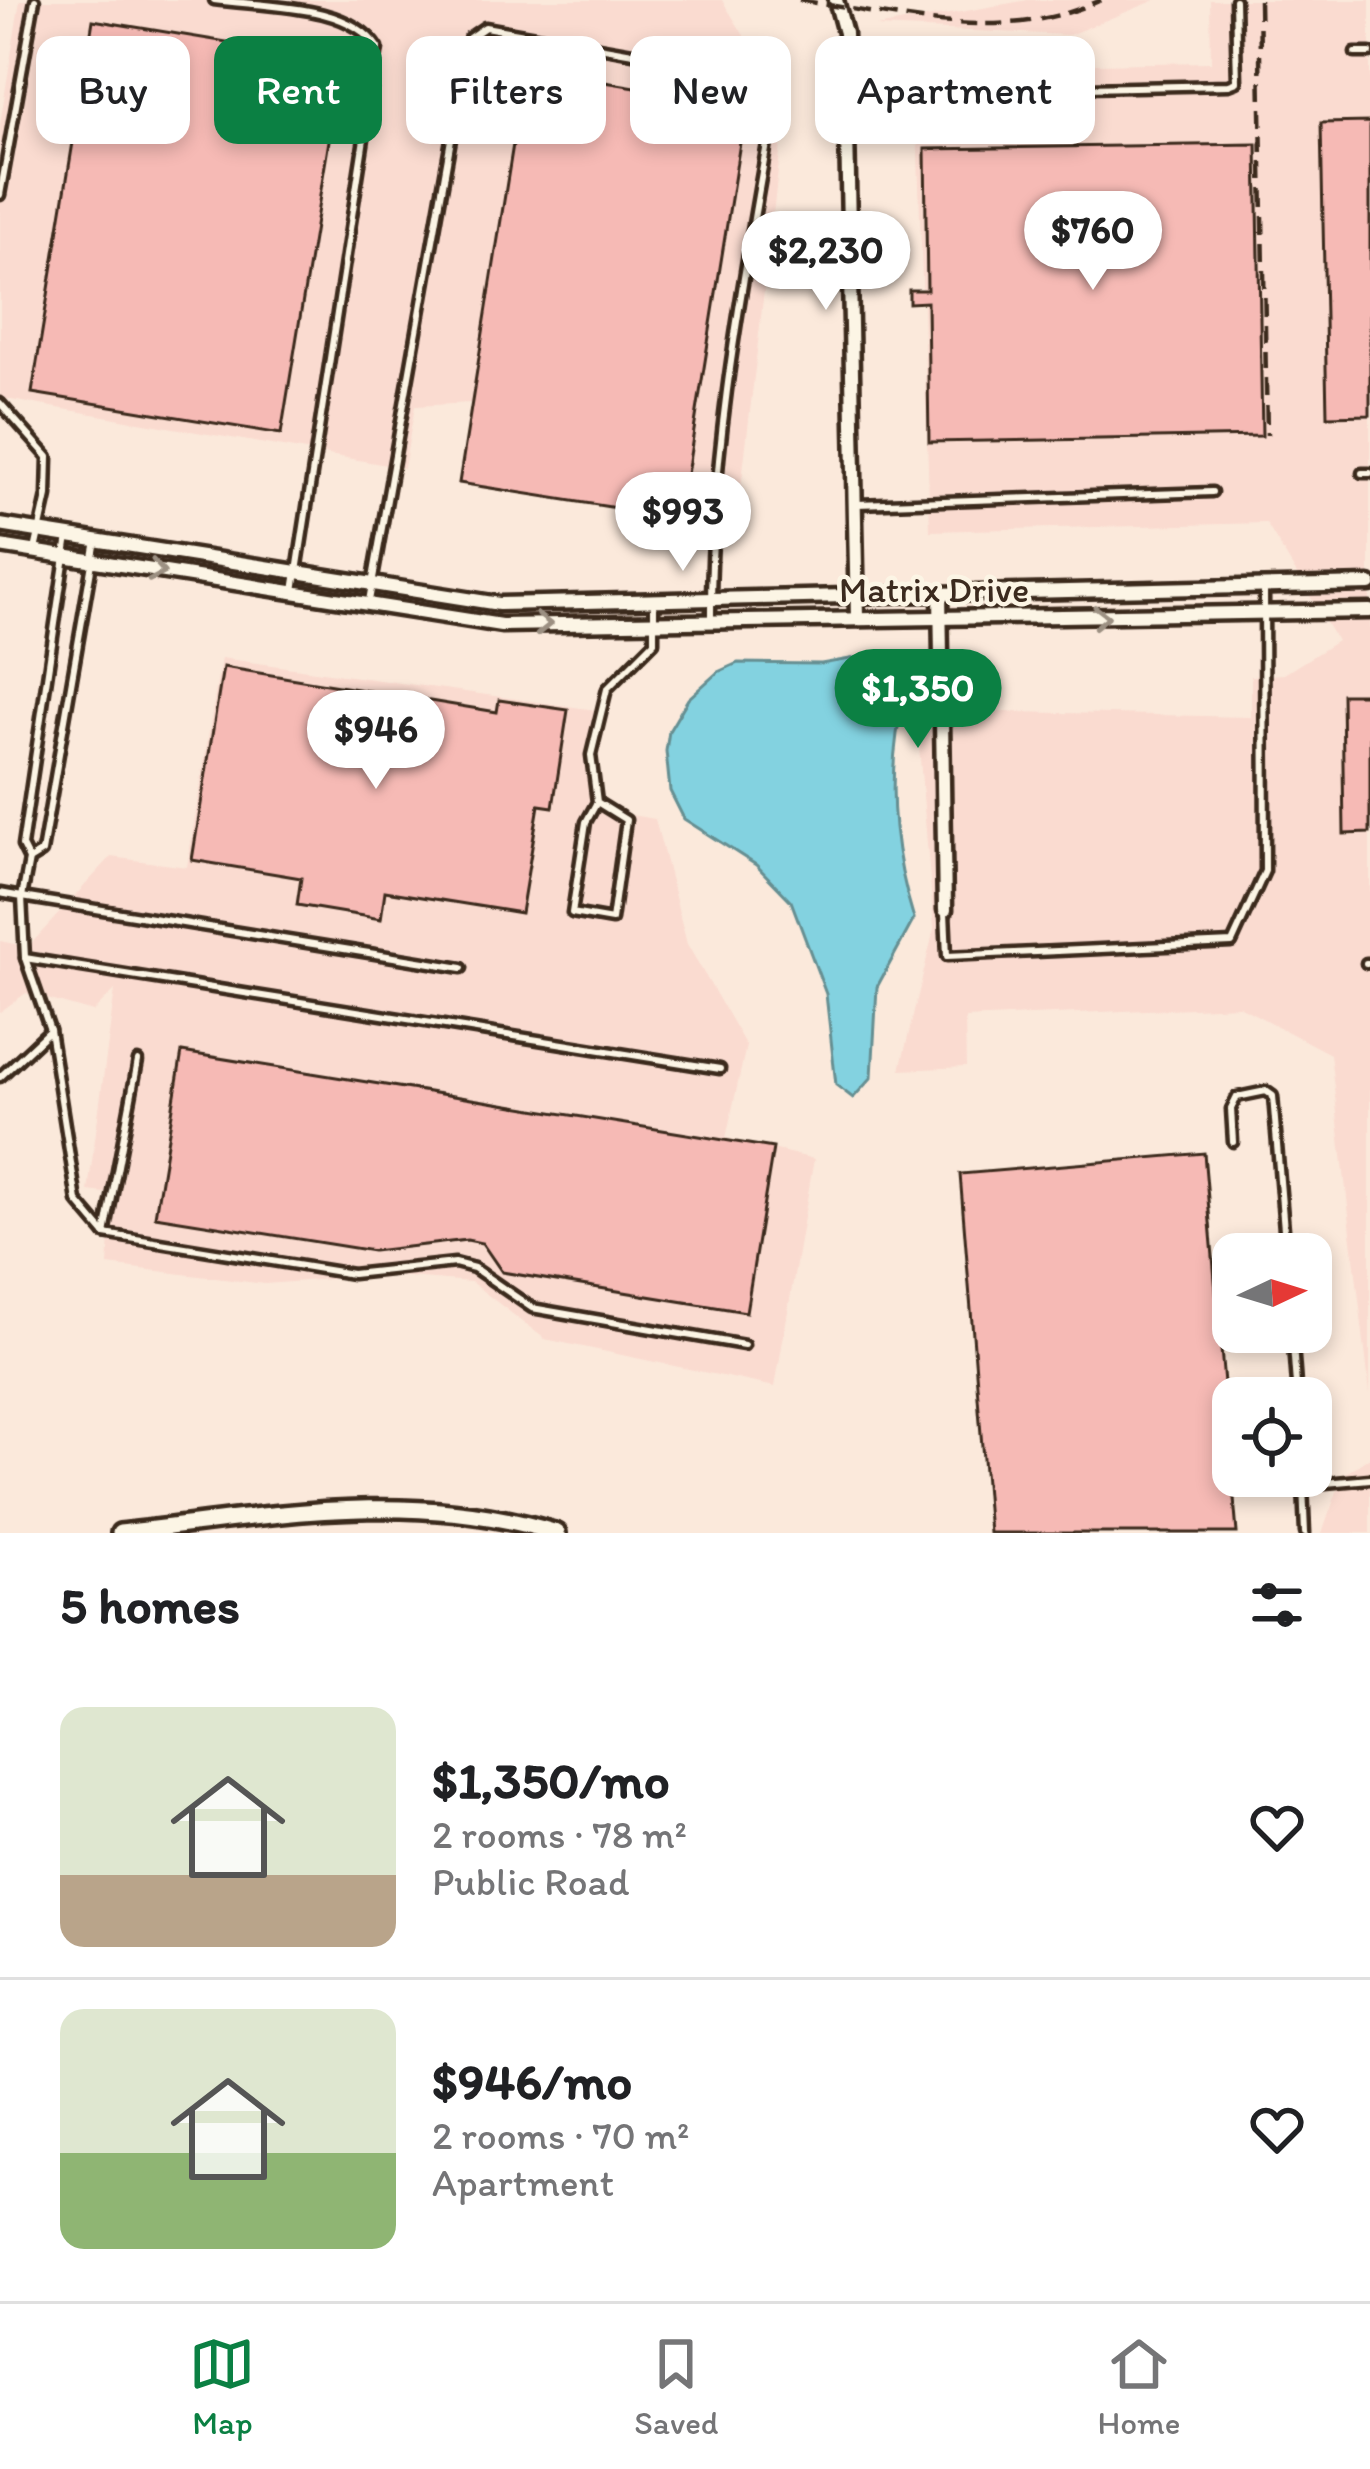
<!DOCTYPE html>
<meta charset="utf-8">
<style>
body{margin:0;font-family:Itim,sans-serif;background:#f6f6f6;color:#202124;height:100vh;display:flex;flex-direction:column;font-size:45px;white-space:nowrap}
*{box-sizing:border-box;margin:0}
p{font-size:39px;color:#757577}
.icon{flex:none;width:66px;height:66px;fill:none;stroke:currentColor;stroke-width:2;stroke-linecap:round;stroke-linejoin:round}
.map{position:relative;height:1533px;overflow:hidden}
.panel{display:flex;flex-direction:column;background:#fff;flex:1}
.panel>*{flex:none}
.guide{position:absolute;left:36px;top:36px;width:1299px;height:108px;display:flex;gap:24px}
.needle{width:78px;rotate:86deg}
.tools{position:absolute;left:1212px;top:1233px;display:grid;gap:24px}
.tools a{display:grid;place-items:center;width:120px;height:120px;border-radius:24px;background:#fff;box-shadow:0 6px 18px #0003;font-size:60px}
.price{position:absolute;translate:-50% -102px;padding:0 27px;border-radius:42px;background:#fff;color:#222;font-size:39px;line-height:78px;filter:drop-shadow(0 3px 6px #0008)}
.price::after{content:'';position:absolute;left:50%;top:72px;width:36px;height:27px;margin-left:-18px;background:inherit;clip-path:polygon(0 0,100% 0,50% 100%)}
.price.current{background:#0b8043;color:#fff}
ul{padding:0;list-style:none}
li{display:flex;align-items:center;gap:36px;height:300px;padding:0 60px}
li+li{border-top:3px solid #e0e0e0}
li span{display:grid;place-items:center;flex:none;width:336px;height:240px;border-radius:24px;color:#555}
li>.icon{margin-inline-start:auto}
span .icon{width:144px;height:144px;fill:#fffc;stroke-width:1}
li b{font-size:51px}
h2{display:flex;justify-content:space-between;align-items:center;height:144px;padding:0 60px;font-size:51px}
.pill{padding:0 42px;border-radius:24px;background:#fff;box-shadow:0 6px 18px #0003;font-size:42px;line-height:108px}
.pill.current{background:#0b8043;color:#fff}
.tabs{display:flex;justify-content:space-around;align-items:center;height:168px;border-top:3px solid #e0e0e0;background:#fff;font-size:33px;color:#757577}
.tabs a{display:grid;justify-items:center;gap:6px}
.tabs .current{color:#0b8043}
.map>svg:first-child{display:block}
.built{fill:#fadbd0}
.water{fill:#83d2e0;stroke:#668f92;stroke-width:3}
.building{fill:#f6bab5;stroke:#3b2a1e;stroke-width:3}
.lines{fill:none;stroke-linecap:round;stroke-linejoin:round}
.service-casing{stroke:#3b2a1e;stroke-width:15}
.minor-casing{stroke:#3b2a1e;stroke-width:21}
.tertiary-casing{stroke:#3b2a1e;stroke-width:24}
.service{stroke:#fcf5e5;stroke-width:6}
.minor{stroke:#fcf5e5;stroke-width:12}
.tertiary{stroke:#fcf5e5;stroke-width:15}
.rail{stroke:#3b2a1e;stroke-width:4.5;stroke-dasharray:18 9;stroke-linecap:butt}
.oneway{stroke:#9c9082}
.labels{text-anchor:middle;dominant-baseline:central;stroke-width:9;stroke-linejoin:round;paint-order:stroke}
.street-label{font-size:36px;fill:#3b2a1e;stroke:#fcf5e5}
</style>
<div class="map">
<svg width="1370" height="1533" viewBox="0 0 1370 1533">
<rect width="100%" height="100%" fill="#fbe9db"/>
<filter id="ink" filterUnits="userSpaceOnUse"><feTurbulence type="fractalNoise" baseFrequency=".00833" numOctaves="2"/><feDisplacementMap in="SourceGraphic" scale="24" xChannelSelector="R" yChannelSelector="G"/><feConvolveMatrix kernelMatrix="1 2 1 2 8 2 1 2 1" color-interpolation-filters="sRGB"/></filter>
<g filter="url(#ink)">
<g class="built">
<path d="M20,0H722L774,84L783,128L735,540L679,518L459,483L471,403L415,406L404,468L0,398V124Z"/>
<path d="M1028,0H1156L1069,35L876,27Z"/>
<path d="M1210,0H1370V1393L1330,1054L1239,1006L965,1018L966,1067L900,1070L934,929L916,710L1251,717V676L1284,674L1337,641L1266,523L930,531L916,91L924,67L1211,62Z"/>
<path d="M221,658L603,711L589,808L655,819L687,944L746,1046L726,1138L814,1159L775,1387L545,1339L471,1282L383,1275L265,1284L108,1265L113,1194L88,1191L115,990L93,1012L26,993L0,1012V941L28,947L111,857L187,867Z"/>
<path d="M1370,1457V1533H1322L1343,1475Z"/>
</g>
<path class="water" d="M873,655L897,662C914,685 901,708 897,734C888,798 895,857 914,919L877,987L872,1077L853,1098L836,1085L826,994L791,901L756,865L684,819L670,791L666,751L669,731L688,699L718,672L738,663L821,664Z"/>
<g class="building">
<path d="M93,20L342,61L281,434L32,393Z"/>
<path d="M525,69L746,105L680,518L459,483Z"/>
<path d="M1370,122V415L1327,416L1321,123Z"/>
<path d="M1257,144L1262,436L929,442L927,302L909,303V290H927L925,149Z"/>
<path d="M223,667L497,712L499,700L568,710L553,807L539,805L521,913L385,891L381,919L297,905L301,878L192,860Z"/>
<path d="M1342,694H1370V833L1344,834Z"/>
<path d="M182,1052L773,1148L746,1312L502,1272L482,1243L467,1240L373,1251L155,1216Z"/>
<path d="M1204,1153L1237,1533H989L960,1174Z"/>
</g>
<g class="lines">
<g class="service-casing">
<g id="service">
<path d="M214,0C264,7 349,3 378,48L294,591"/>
<path d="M1355,53H1370"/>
<path d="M846,93L1229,85L1237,82L1235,0"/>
<path d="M0,195L35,0"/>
<path d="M0,403L48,457L47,496L35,550"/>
<path d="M1362,473H1370"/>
<path d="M857,504L1212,492"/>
<path d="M68,536L22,846L29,860L22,897L462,968"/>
<path d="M369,601L469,38L485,27L775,78L782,92L771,121C742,287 710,452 711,621"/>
<path d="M597,802L586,822L572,913L612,920L626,820L597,802L591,755L607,689L654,642V602"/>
<path d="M29,860L42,852L96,540"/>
<path d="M0,893L22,897L25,958L50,1030L77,1201L105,1234L352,1274L455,1263L474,1268L532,1308L744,1345"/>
<path d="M945,912L947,956L1232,943L1265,871L1264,587"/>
<path d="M25,958L720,1069"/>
<path d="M1366,963H1370"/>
<path d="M0,1077L50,1030"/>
<path d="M1233,1142L1231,1109L1237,1097L1266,1091L1273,1096L1286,1254"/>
<path d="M105,1234L138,1061"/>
<path d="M1292,1332L1297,1398"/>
<path d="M1305,1533L1303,1485L1370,1479"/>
</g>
</g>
<g class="minor-casing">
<g id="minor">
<path d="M836,0L845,33L857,618"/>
<path d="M0,525L499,604L1370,584"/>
<path d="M0,546L501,625L1370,611"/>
<path d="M940,593L945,910"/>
</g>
</g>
<g class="tertiary-casing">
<path id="tertiary" d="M120,1533C267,1516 413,1488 557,1533"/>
</g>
<use href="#service" class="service"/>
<use href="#minor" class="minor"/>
<use href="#tertiary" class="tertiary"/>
<g class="rail">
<path d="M799,0C900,16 1004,45 1101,0"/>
<path d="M1259,0L1267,435"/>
</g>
</g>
<defs><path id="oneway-chevron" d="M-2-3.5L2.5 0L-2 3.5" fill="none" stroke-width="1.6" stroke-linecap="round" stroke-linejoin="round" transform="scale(3)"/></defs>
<g class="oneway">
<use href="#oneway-chevron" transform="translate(157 571) rotate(10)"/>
<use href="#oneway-chevron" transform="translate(1101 617) rotate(-1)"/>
<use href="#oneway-chevron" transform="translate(543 624) rotate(-1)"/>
</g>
</g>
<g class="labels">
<g class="street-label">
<text x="934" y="589">Matrix Drive</text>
</g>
</g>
</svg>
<div class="tools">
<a><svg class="needle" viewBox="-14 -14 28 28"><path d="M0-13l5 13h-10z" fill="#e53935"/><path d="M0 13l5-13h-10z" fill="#757577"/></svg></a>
<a><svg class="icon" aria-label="locate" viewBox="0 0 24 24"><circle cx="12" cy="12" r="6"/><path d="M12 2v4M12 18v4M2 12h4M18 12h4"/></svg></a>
</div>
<b class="price" style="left:1093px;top:293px">$760</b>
<b class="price" style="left:826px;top:313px">$2,230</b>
<b class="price" style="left:683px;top:574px">$993</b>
<b class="price current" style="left:918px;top:751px">$1,350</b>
<b class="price" style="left:376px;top:792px">$946</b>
<div class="guide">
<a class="pill">Buy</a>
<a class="pill current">Rent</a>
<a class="pill">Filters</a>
<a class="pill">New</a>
<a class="pill">Apartment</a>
</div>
</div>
<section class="panel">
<h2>5 homes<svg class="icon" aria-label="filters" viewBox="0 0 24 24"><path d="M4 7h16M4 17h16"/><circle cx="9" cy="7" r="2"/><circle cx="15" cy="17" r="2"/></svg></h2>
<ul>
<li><span style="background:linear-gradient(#dfe7d0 70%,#b9a48a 0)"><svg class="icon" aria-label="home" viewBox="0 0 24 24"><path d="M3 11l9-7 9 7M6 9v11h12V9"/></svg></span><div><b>$1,350/mo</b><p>2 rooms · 78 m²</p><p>Public Road</p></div><svg class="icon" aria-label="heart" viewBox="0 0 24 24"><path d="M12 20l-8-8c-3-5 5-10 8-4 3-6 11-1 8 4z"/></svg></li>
<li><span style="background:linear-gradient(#dfe7d0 60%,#8fb573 0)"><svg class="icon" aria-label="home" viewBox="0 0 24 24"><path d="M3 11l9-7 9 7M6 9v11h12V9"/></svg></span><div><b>$946/mo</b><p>2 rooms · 70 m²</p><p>Apartment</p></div><svg class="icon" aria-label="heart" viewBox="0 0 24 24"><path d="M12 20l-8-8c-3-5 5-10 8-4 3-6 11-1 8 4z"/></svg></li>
</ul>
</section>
<nav class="tabs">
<a class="current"><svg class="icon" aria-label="map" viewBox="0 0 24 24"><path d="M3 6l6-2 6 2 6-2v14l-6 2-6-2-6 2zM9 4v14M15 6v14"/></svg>Map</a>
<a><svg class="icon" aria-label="saved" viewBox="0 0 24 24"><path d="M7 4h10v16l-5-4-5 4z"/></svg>Saved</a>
<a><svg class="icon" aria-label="home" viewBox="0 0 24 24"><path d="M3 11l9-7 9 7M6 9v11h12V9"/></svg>Home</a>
</nav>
